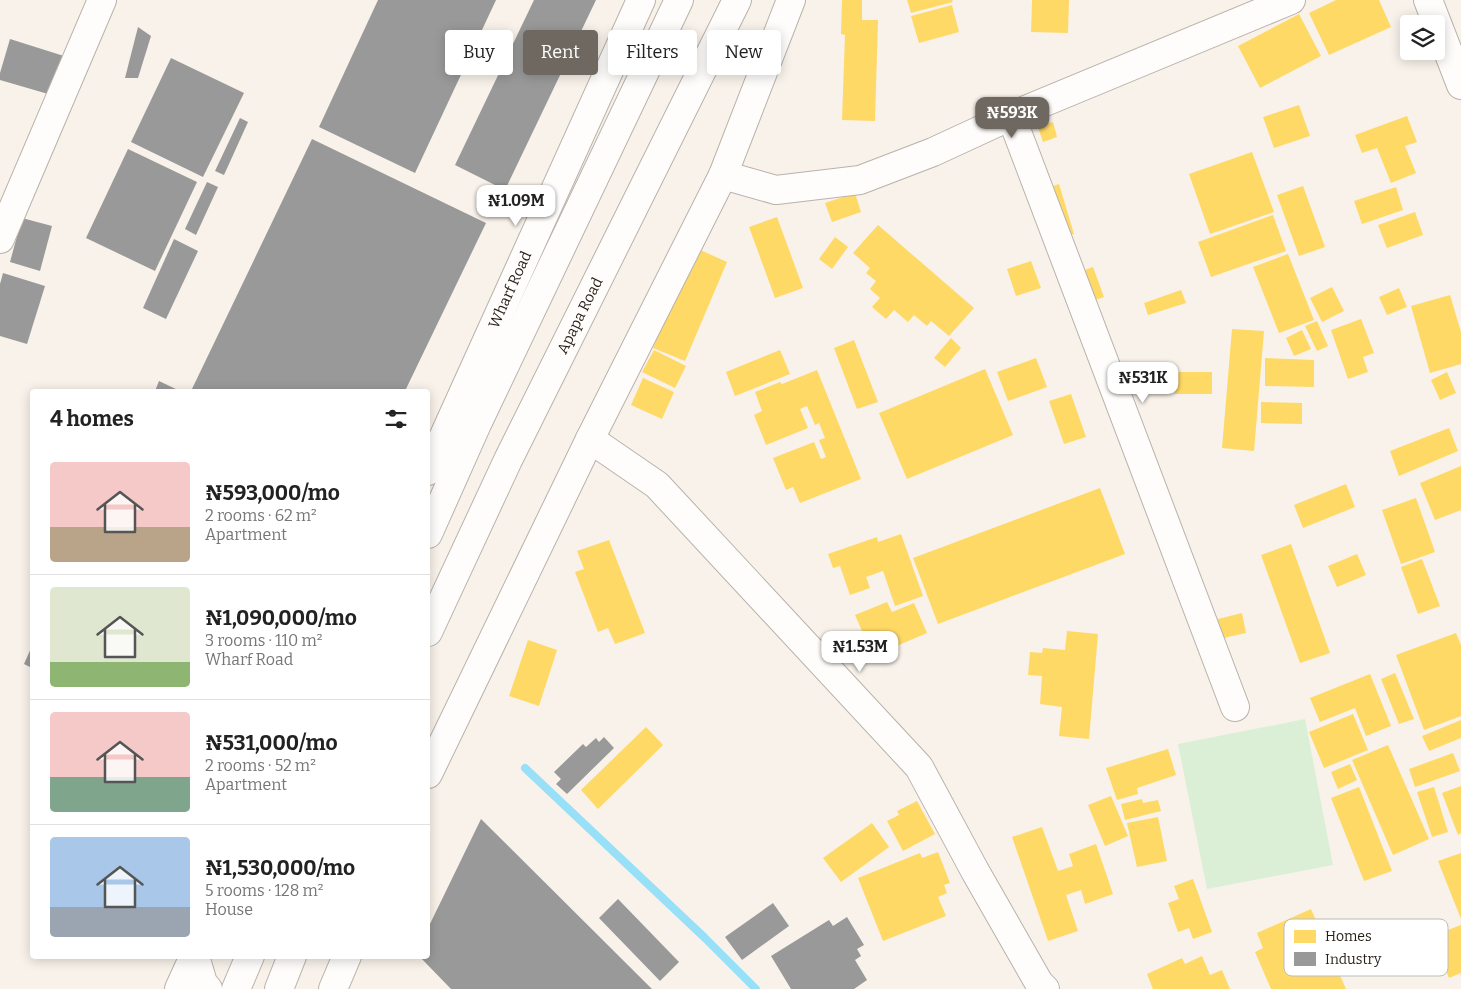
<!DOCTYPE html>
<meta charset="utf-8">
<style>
body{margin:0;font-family:Bitter,serif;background:#f2f2f2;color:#222;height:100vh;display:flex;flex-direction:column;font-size:19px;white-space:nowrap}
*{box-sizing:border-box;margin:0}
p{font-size:16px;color:#767676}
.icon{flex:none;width:28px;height:28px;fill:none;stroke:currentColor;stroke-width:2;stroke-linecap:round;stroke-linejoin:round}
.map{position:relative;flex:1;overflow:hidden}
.details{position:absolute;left:30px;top:389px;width:400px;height:570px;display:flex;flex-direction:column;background:#fff;border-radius:5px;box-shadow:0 2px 12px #0003}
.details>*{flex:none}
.guide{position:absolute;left:445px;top:30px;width:475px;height:45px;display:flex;gap:10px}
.buttons{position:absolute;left:1400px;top:15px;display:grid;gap:10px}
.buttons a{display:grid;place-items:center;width:45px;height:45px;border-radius:5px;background:#fff;box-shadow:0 2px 12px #0003;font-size:25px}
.price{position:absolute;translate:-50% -42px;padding:0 11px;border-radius:10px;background:#fff;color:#222;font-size:16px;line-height:32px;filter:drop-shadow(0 1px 2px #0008)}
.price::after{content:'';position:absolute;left:50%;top:30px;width:15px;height:11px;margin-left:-8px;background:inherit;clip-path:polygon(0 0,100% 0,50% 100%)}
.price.on{background:#6f6860;color:#fff}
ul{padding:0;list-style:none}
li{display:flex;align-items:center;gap:15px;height:125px;padding:0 20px}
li+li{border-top:1px solid #e0e0e0}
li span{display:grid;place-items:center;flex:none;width:140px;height:100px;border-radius:5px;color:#555}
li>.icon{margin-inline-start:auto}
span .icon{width:60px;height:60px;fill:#fffc;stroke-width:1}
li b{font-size:21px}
h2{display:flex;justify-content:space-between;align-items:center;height:60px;padding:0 20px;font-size:21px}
.chip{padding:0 18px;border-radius:5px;background:#fff;box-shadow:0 2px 12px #0003;font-size:18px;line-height:45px}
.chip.on{background:#6f6860;color:#fff}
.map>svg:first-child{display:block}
.green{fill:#dbefd6}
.homes{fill:#ffd966}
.industry{fill:#999}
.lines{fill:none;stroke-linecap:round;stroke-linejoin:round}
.stream{stroke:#98e0f7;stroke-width:8}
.minor-casing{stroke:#b8b2aa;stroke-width:30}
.major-casing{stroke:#b8b2aa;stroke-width:30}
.highway-casing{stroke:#b8b2aa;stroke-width:30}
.minor{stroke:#fefdfc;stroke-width:28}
.major{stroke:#fefdfc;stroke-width:28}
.highway{stroke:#fefdfc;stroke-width:28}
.labels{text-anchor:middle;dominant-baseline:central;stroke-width:5;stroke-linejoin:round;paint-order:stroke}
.street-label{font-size:15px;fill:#251e15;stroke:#fff}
.key{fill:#fff;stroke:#bebcb9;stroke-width:1}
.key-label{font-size:14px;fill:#251e15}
</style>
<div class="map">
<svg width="1461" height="989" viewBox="0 0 1461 989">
<rect width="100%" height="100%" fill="#f8f2ea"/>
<path class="green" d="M1305,719L1333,865L1207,889L1178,744Z"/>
<g class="homes">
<path d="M842,0H862V20H878L875,121L842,120L845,35L841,34Z"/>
<path d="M907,0H952L953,2L911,13Z"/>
<path d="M1032,0H1069L1068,33L1031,32Z"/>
<path d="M1336,0H1379L1391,27L1329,55L1309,13Z"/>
<path d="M952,5L959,32L919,43L911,16Z"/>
<path d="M1299,14L1321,56L1260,88L1238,46Z"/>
<path d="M1299,105L1310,136L1274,148L1263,117Z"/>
<path d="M1407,116L1417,142L1405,146L1416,173L1391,183L1377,148L1362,153L1355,135Z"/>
<path d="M1053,122L1057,137L1043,142L1038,127Z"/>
<path d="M1252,152L1274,212L1210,234L1189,174Z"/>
<path d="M1059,184L1074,234L1062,237L1047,188Z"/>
<path d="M1303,186L1325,247L1299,256L1277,195Z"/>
<path d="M1396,187L1403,210L1362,224L1354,201Z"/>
<path d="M855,193L861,212L832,222L825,203Z"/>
<path d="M1415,212L1423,235L1387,248L1378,225Z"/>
<path d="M1273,215L1286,251L1211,277L1198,242Z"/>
<path d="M777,217L803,288L775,298L749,227Z"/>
<path d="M878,225L974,308L949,336L931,321L927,326L914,315L908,322L894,310L886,319L872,307L880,298L870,289L876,281L866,273L870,268L853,253Z"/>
<path d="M835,237L848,247L832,269L819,259Z"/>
<path d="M696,248L727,262L685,361L653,348Z"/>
<path d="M1288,254L1314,320L1279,333L1253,267Z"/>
<path d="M1031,261L1041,288L1016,296L1007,269Z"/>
<path d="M1093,267L1104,297L1087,303L1076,273Z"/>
<path d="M1332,287L1344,311L1322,322L1310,298Z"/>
<path d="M1399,288L1407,307L1387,315L1379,297Z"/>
<path d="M1181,290L1186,303L1148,315L1144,303Z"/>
<path d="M1450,295L1461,332V364L1430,373L1411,306Z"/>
<path d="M1361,319L1374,353L1363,357L1368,372L1348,379L1331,330Z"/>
<path d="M1317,321L1328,346L1317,351L1305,326Z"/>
<path d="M1232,329L1264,331L1254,451L1222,448Z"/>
<path d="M1302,330L1311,349L1294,356L1286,338Z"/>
<path d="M951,338L961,348L945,367L934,358Z"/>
<path d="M854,340L878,402L857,409L834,348Z"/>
<path d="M654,350L686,366L675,388L642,372Z"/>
<path d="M780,350L790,374L735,396L726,372Z"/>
<path d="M1036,358L1047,387L1008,401L997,372Z"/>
<path d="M1265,358L1314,360V387L1265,386Z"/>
<path d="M985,369L1013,435L907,479L879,413Z"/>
<path d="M817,370L861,479L800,503L793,487L786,490L773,458L814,442L821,459L826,457L819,440L825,438L819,423L815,425L807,406L800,409L808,428L766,445L754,415L762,411L755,392L780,382L782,384Z"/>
<path d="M1174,372H1212V394H1175Z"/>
<path d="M1447,372L1456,393L1440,400L1431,380Z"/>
<path d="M643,378L674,392L662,419L631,405Z"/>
<path d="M1071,394L1086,437L1064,444L1049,401Z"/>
<path d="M1261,402L1302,403V424L1261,423Z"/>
<path d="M1449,428L1458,451L1399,476L1390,451Z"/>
<path d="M1461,466V510L1435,520L1420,483Z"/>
<path d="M1346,484L1355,507L1303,528L1294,505Z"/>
<path d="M1100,488L1125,554L938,624L913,558Z"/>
<path d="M1416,498L1435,552L1401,564L1382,510Z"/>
<path d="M901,534L923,596L895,606L883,571L866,577L870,588L850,595L840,566L833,568L828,554L877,537L878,542Z"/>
<path d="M609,540L645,633L615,644L608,628L598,632L575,572L584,569L577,551Z"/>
<path d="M1291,544L1330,653L1300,663L1261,555Z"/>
<path d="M1357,554L1366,575L1337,587L1328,566Z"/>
<path d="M1422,559L1440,606L1418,614L1401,567Z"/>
<path d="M887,602L892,612L914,603L927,633L873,656L855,615Z"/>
<path d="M1242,613L1246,633L1219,639L1214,620Z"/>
<path d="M1067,631L1098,634L1089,739L1059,736L1062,707L1040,704L1042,676L1028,675L1030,652L1042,653L1043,648L1065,650Z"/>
<path d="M1456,633L1461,645V716L1424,730L1396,655Z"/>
<path d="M528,640L557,650L539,706L509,696Z"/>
<path d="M1395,673L1414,719L1399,724L1381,679Z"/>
<path d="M1370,674L1391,726L1366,736L1355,708L1320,722L1310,698Z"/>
<path d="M1353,714L1368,750L1324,768L1309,732Z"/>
<path d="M1461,720V738L1429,751L1422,736Z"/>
<path d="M646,727L663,745L598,809L581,790Z"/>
<path d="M1388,745L1429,839L1393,855L1352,760Z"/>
<path d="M1168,749L1176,775L1137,788L1138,794L1117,800L1106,768Z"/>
<path d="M1453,753L1460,771L1415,787L1409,769Z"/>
<path d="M1350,764L1357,780L1338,789L1331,772Z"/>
<path d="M1461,786V833L1458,835L1442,793Z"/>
<path d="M1359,787L1392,871L1364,881L1331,798Z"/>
<path d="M1434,787L1448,832L1432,837L1417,792Z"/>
<path d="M1111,796L1128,836L1105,846L1088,805Z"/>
<path d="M1142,799L1143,803L1158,800L1161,811L1125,820L1121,804Z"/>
<path d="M917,801L935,834L903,851L887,821L899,815L897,811Z"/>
<path d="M1158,817L1167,861L1137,867L1127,823Z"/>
<path d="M872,823L889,847L841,882L823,858Z"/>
<path d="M1042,827L1058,871L1073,866L1069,854L1096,844L1113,894L1085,904L1081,890L1066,895L1078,931L1048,941L1012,837Z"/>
<path d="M938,852L950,883L944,885L947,893L938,897L946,916L883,941L858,878L920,853L922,858Z"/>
<path d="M1461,853V919L1438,861Z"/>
<path d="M1193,879L1212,932L1193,939L1189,928L1178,932L1168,903L1179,899L1174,886Z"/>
<path d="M1311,909L1346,989H1271L1255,952L1263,948L1257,933Z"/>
<path d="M1461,925V973L1449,978L1432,936Z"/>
<path d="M1202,956L1210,975L1222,970L1230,989H1153L1147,974L1182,958L1185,964Z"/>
</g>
<g class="industry">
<path d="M378,0H496L415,173L319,127Z"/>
<path d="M534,0H596L505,190L455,165Z"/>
<path d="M138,27L151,36L138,78H125Z"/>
<path d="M10,39L67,57L55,96L0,80V73Z"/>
<path d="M171,58L244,93L203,177L131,142Z"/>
<path d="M240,118L248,122L224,175L215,171Z"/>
<path d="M312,139L486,223L405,391H191Z"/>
<path d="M128,149L197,182L155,271L86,238Z"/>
<path d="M207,182L218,187L196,235L185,229Z"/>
<path d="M22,218L52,226L40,271L10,262Z"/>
<path d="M174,239L198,251L166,319L143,308Z"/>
<path d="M3,273L45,286L27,344L0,336V284Z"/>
<path d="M159,381L180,391H155Z"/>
<path d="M32,646V668L24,664Z"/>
<path d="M604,737L614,748L567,794L556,784L561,779L554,772L583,744L586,747L596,738L599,742Z"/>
<path d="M481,819L652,989H451L419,956H428V928Z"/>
<path d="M618,899L679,962L660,981L599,918Z"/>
<path d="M773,903L789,926L742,960L725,937Z"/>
<path d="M847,917L864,945L857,949L861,956L855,960L867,980L854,989H791L771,956L829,920L833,926Z"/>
</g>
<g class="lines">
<path class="stream" d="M525,768L705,938L756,989"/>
<g class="minor-casing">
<g id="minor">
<path d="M1428,0L1461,85"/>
<path d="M1011,116L1235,707"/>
<path d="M723,175L776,190L860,180L933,152L1011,116L1291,0"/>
<path d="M0,239L102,0"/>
<path d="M590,439L657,485L919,767L975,871L1039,983L1045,989"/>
<path id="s1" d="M428,471L641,0"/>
<path d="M428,774L590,439L723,175L791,0"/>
<path d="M195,956L203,983L208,989"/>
<path d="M179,989L194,956"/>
<path d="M333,989L347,956"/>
</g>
</g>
<g class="major-casing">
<g id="major">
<path d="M428,534L477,424L679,0"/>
<path id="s2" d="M428,632L508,460L737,0"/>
</g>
</g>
<g class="highway-casing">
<g id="highway">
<path d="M236,989L250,956"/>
<path d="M279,989L292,956"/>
</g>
</g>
<use href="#minor" class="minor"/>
<use href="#major" class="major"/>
<use href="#highway" class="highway"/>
</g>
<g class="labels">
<g class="street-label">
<text stroke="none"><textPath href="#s1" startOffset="199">Wharf Road</textPath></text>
<text stroke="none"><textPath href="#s2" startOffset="351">Apapa Road</textPath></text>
</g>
</g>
<rect x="1284" y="919" width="164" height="57" rx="8" class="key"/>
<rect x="1294" y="930" width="22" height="13" fill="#ffd966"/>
<rect x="1294" y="952" width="22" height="14" fill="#999"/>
<g class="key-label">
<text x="1325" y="941">Homes</text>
<text x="1325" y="964">Industry</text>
</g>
</svg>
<div class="buttons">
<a><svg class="icon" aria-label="layers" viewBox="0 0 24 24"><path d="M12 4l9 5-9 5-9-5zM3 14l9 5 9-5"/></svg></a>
</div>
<b class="price on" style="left:1012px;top:139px">₦593K</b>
<b class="price" style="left:516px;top:227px">₦1.09M</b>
<b class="price" style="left:1143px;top:404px">₦531K</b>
<b class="price" style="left:860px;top:673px">₦1.53M</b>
<div class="guide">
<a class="chip">Buy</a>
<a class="chip on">Rent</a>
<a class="chip">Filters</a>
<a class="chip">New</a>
</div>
<section class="details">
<h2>4 homes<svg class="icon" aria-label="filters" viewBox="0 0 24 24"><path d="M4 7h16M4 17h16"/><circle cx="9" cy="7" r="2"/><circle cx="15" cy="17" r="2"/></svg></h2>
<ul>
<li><span style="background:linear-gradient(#f6c9c9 65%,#b9a48a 0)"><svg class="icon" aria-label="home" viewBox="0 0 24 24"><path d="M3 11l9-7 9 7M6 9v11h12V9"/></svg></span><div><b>₦593,000/mo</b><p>2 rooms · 62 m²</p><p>Apartment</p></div></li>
<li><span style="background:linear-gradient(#dfe7d0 75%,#8fb573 0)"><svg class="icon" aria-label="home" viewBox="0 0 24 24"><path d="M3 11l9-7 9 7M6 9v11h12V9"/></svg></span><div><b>₦1,090,000/mo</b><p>3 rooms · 110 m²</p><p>Wharf Road</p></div></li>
<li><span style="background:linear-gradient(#f6c9c9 65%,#7fa58c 0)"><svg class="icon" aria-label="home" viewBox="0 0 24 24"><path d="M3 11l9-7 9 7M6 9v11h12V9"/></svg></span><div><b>₦531,000/mo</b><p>2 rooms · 52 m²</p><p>Apartment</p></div></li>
<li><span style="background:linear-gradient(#a9c7e8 70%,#9aa5b1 0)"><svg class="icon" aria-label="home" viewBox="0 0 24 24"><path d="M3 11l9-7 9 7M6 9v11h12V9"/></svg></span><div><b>₦1,530,000/mo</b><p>5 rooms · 128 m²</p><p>House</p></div></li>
</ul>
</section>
</div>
